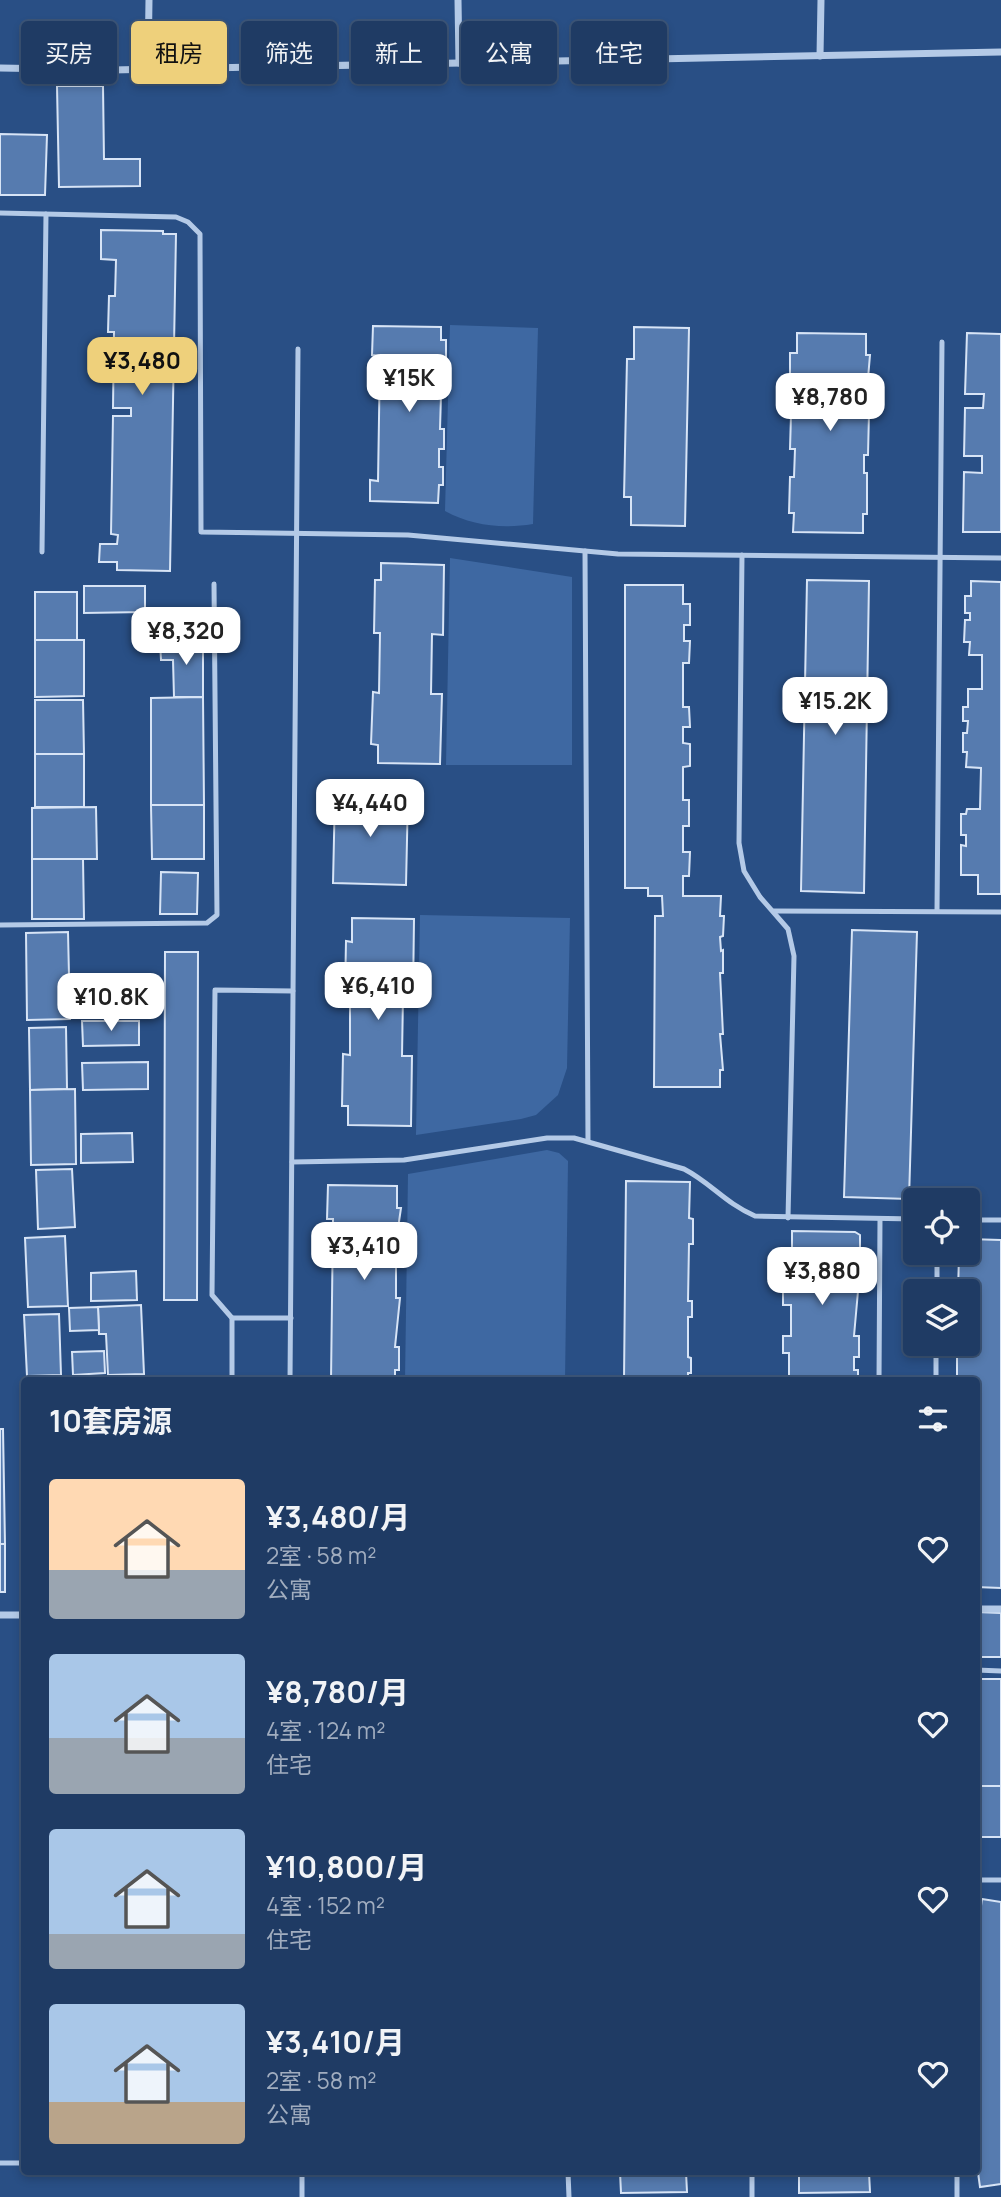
<!DOCTYPE html>
<html lang="zh">
<meta charset="utf-8">
<style>
body{margin:0;font-family:Manrope,"Noto Sans SC",sans-serif;background:#2c466d;color:#f1f3f6;height:100vh;display:flex;flex-direction:column;font-size:26px;white-space:nowrap}
*{box-sizing:border-box;margin:0}
p{font-size:23px;color:#a1adbf}
.icon{flex:none;width:38px;height:38px;fill:none;stroke:currentColor;stroke-width:2;stroke-linecap:round;stroke-linejoin:round}
.map{position:relative;flex:1;overflow:hidden}
.side{position:absolute;left:21px;top:1377px;width:959px;height:798px;display:flex;flex-direction:column;background:#1f3b64;border-radius:7px;box-shadow:0 4px 10px #0003,0 0 0 2px #3c5578}
.side>*{flex:none}
.top-card{position:absolute;left:21px;top:21px;width:959px;height:63px;display:flex;gap:14px}
.controls{position:absolute;left:903px;top:1188px;display:grid;gap:14px}
.controls a{display:grid;place-items:center;width:77px;height:77px;border-radius:7px;background:#1f3b64;box-shadow:0 4px 10px #0003,0 0 0 2px #3c5578;font-size:35px}
.price{position:absolute;translate:-50% -60px;padding:0 16px;border-radius:14px;background:#fff;color:#222;font-size:23px;line-height:46px;filter:drop-shadow(0 2px 4px #0008)}
.price::after{content:'';position:absolute;left:50%;top:42px;width:21px;height:16px;margin-left:-10px;background:inherit;clip-path:polygon(0 0,100% 0,50% 100%)}
.price.on{background:#eed07b;color:#111}
ul{padding:0;list-style:none}
li{display:flex;align-items:center;gap:21px;height:175px;padding:0 28px}
li span{display:grid;place-items:center;flex:none;width:196px;height:140px;border-radius:7px;color:#555}
li>.icon{margin-inline-start:auto}
span .icon{width:84px;height:84px;fill:#fffc;stroke-width:1}
li b{font-size:30px}
h2{display:flex;justify-content:space-between;align-items:center;height:84px;padding:0 28px;font-size:30px}
.pill{padding:0 24px;border-radius:7px;background:#1f3b64;box-shadow:0 4px 10px #0003,0 0 0 2px #3c5578;font-size:24px;line-height:63px}
.pill.on{background:#eed07b;color:#111}
.map>svg:first-child{display:block}
.green{fill:#3e68a2}
.building{fill:#567baf;stroke:#d7e4f6;stroke-width:2}
.lines{fill:none;stroke-linecap:round;stroke-linejoin:round}
.service{stroke:#b4cae7;stroke-width:5}
.minor{stroke:#b4cae7;stroke-width:7}
</style>
<div class="map">
<svg width="1001" height="2197" viewBox="0 0 1001 2197">
<rect width="100%" height="100%" fill="#294f85"/>
<g class="green">
<path d="M450,325L538,328L533,524C503,529 472,526 445,511Z"/>
<path d="M450,558L572,577V765H446Z"/>
<path d="M420,915L570,918L567,1068L558,1095L536,1115L521,1119L416,1135Z"/>
<path d="M547,1150L559,1153L568,1161L565,1381H405L408,1174Z"/>
</g>
<g class="building">
<path d="M57,86H103L104,159H140V186L59,187Z"/>
<path d="M0,134L47,135L45,195H0Z"/>
<path d="M101,230L163,231V234H176L170,571L117,570V562H99L100,544H117L118,535L111,534L113,416H131V408H113L114,332H108L109,296H115L116,260L101,259Z"/>
<path d="M373,326L441,327V340H446V363H441V375L445,376V396L441,395L440,429H444V449H439V467H443V485H439L438,503L370,501V480L378,481L380,356L372,355Z"/>
<path d="M634,327L689,328L685,526L631,525V497H624L627,359H634Z"/>
<path d="M797,333L866,334V355H870L865,413H869L868,455H864V473H867V514H863V533L793,532L794,513H789L790,477H794L795,449H790L791,415L795,416L796,388L790,387V353H797Z"/>
<path d="M967,333L1001,334V532H963L964,472L982,473V456H964L965,408H983L984,394H965Z"/>
<path d="M381,563L444,565L443,635L432,634L431,694H442L440,764L378,763V745L371,744L373,692L379,693L380,633H374L375,580H381Z"/>
<path d="M807,580L869,581L864,893L801,891Z"/>
<path d="M971,581L1001,582V894H978V875H961V845L966,846V835H961V814H966L967,809H980L981,768L966,767L967,752H963V733H967L968,721H963V707H968V689H982V655H969L970,642H964L965,620H970V613H965V596H971Z"/>
<path d="M625,585H683V604H690V625H684V641H690L689,663H683V707H689L690,727H683V743L690,744V766L683,767V800H689V826H683V852H690L689,876H683V896H721L720,916H724L723,936L720,937L721,951L723,950V973H720L723,1034H720L723,1070H720V1087H654L655,916H663L662,896H648V888H625Z"/>
<path d="M84,586H145V612L84,613Z"/>
<rect x="35" y="592" width="42" height="48"/>
<path d="M35,640H84V696L35,697Z"/>
<path d="M160,642H203V697H174L173,660H161Z"/>
<path d="M203,697L204,805H151V698Z"/>
<path d="M35,700H83L84,754H35Z"/>
<rect x="35" y="754" width="49" height="53"/>
<path d="M335,793L408,795L406,885L333,883Z"/>
<path d="M151,805H204V859H152Z"/>
<path d="M96,807L97,859H32V808Z"/>
<path d="M32,859H83L84,919H32Z"/>
<path d="M161,872L198,873L197,914H160Z"/>
<path d="M352,918L414,919L413,996H403L402,1056H412L411,1126L348,1125V1106H342L343,1054L350,1055V995L345,994L346,941L352,942Z"/>
<path d="M852,930L917,932L909,1199L844,1197Z"/>
<path d="M68,932L70,1019L27,1020L26,933Z"/>
<path d="M165,952H198L197,1300H164Z"/>
<path d="M82,1021H139V1045L83,1046Z"/>
<path d="M66,1027L67,1089L30,1090L29,1028Z"/>
<path d="M148,1062V1089L83,1090L82,1063Z"/>
<path d="M75,1089L76,1164L31,1165L30,1090Z"/>
<path d="M132,1133L133,1162L81,1163V1134Z"/>
<path d="M72,1169L75,1227L38,1229L36,1170Z"/>
<path d="M626,1181L690,1182L689,1218L693,1219V1244H689L688,1301H692V1317H688V1357L691,1358V1373H688V1381H624Z"/>
<path d="M328,1185L397,1186V1208H401L396,1242H401L400,1263H396V1298H400L395,1347H399V1370H395V1381H331L333,1219H327Z"/>
<path d="M792,1231L855,1232L860,1235V1254H855V1280H859L854,1336H859V1357H854V1370H858V1381H783V1377H789V1353H783V1336H791V1305H783V1289H788V1277H783V1263H792Z"/>
<path d="M65,1236L68,1306L28,1307L25,1238Z"/>
<path d="M968,1239L1001,1240V1588L976,1587L979,1408H976V1381H957V1354H962L968,1335H981V1309H968V1292H958L959,1255L968,1253Z"/>
<path d="M136,1271L137,1300L91,1301V1273Z"/>
<path d="M141,1305L144,1374L108,1375L106,1334H99L98,1307Z"/>
<path d="M98,1307L99,1330L70,1331L69,1308Z"/>
<path d="M59,1314L61,1375L27,1376L24,1315Z"/>
<path d="M104,1351L105,1373L73,1375L72,1352Z"/>
<path d="M143,1376V1381H112L111,1377Z"/>
<path d="M111,1377L112,1381H68V1379Z"/>
<path d="M68,1379V1381H26V1380Z"/>
<path d="M0,1429H3L5,1544H0Z"/>
<rect x="0" y="1544" width="5" height="48"/>
<path d="M976,1612L1001,1613V1657H976Z"/>
<rect x="976" y="1679" width="25" height="107"/>
<path d="M976,1786H1001V1837H977Z"/>
<path d="M982,1899L1001,1902V2184L980,2187L976,2158V1939Z"/>
<path d="M620,2172H686L687,2192L621,2193Z"/>
<path d="M799,2172H869L870,2192L799,2193Z"/>
</g>
<g class="lines">
<g class="service">
<path d="M0,213L176,217L188,222L200,234L201,532L408,535L618,554L1001,558"/>
<path d="M585,551L588,1141"/>
<path d="M42,552L46,214"/>
<path d="M742,555L739,843L744,871L760,897L788,929L794,956L788,1218"/>
<path d="M774,911L1001,912"/>
<path d="M937,911L942,342"/>
<path d="M0,925L207,923L217,915L214,584"/>
<path d="M292,1162L404,1160L547,1138H574L684,1169C711,1183 725,1203 755,1216L915,1219"/>
<path d="M968,1220H1001"/>
<path d="M937,1292V1253"/>
<path d="M232,1318H291"/>
<path d="M232,1381V1318L212,1295L215,990L293,991"/>
<path d="M290,1381L298,349"/>
<path d="M879,1381L880,1219"/>
<path d="M936,1381V1344"/>
<path d="M976,1670L1001,1671"/>
<path d="M976,1880H1001"/>
<path d="M0,2163H24"/>
<path d="M302,2172V2197"/>
<path d="M568,2172L569,2197"/>
<path d="M752,2172V2197"/>
<path d="M957,2172V2197"/>
</g>
<g class="minor">
<path d="M458,0L459,63"/>
<path d="M820,56L821,0"/>
<path d="M0,68L112,70L1001,52"/>
<path d="M148,69L149,0"/>
<path d="M976,1609H1001"/>
<path d="M0,1615H24"/>
</g>
</g>
</svg>
<div class="controls">
<a><svg class="icon" aria-label="locate" viewBox="0 0 24 24"><circle cx="12" cy="12" r="6"/><path d="M12 2v4M12 18v4M2 12h4M18 12h4"/></svg></a>
<a><svg class="icon" aria-label="layers" viewBox="0 0 24 24"><path d="M12 4l9 5-9 5-9-5zM3 14l9 5 9-5"/></svg></a>
</div>
<b class="price on" style="left:142px;top:397px">¥3,480</b>
<b class="price" style="left:409px;top:414px">¥15K</b>
<b class="price" style="left:830px;top:433px">¥8,780</b>
<b class="price" style="left:186px;top:667px">¥8,320</b>
<b class="price" style="left:835px;top:737px">¥15.2K</b>
<b class="price" style="left:370px;top:839px">¥4,440</b>
<b class="price" style="left:378px;top:1022px">¥6,410</b>
<b class="price" style="left:111px;top:1033px">¥10.8K</b>
<b class="price" style="left:364px;top:1282px">¥3,410</b>
<b class="price" style="left:822px;top:1307px">¥3,880</b>
<div class="top-card">
<a class="pill">买房</a>
<a class="pill on">租房</a>
<a class="pill">筛选</a>
<a class="pill">新上</a>
<a class="pill">公寓</a>
<a class="pill">住宅</a>
</div>
<section class="side">
<h2>10套房源<svg class="icon" aria-label="filters" viewBox="0 0 24 24"><path d="M4 7h16M4 17h16"/><circle cx="9" cy="7" r="2"/><circle cx="15" cy="17" r="2"/></svg></h2>
<ul>
<li><span style="background:linear-gradient(#ffd9b3 65%,#9aa5b1 0)"><svg class="icon" aria-label="home" viewBox="0 0 24 24"><path d="M3 11l9-7 9 7M6 9v11h12V9"/></svg></span><div><b>¥3,480/月</b><p>2室 · 58 m²</p><p>公寓</p></div><svg class="icon" aria-label="heart" viewBox="0 0 24 24"><path d="M12 20l-8-8c-3-5 5-10 8-4 3-6 11-1 8 4z"/></svg></li>
<li><span style="background:linear-gradient(#a9c7e8 60%,#9aa5b1 0)"><svg class="icon" aria-label="home" viewBox="0 0 24 24"><path d="M3 11l9-7 9 7M6 9v11h12V9"/></svg></span><div><b>¥8,780/月</b><p>4室 · 124 m²</p><p>住宅</p></div><svg class="icon" aria-label="heart" viewBox="0 0 24 24"><path d="M12 20l-8-8c-3-5 5-10 8-4 3-6 11-1 8 4z"/></svg></li>
<li><span style="background:linear-gradient(#a9c7e8 75%,#9aa5b1 0)"><svg class="icon" aria-label="home" viewBox="0 0 24 24"><path d="M3 11l9-7 9 7M6 9v11h12V9"/></svg></span><div><b>¥10,800/月</b><p>4室 · 152 m²</p><p>住宅</p></div><svg class="icon" aria-label="heart" viewBox="0 0 24 24"><path d="M12 20l-8-8c-3-5 5-10 8-4 3-6 11-1 8 4z"/></svg></li>
<li><span style="background:linear-gradient(#a9c7e8 70%,#b9a48a 0)"><svg class="icon" aria-label="home" viewBox="0 0 24 24"><path d="M3 11l9-7 9 7M6 9v11h12V9"/></svg></span><div><b>¥3,410/月</b><p>2室 · 58 m²</p><p>公寓</p></div><svg class="icon" aria-label="heart" viewBox="0 0 24 24"><path d="M12 20l-8-8c-3-5 5-10 8-4 3-6 11-1 8 4z"/></svg></li>
</ul>
</section>
</div>
